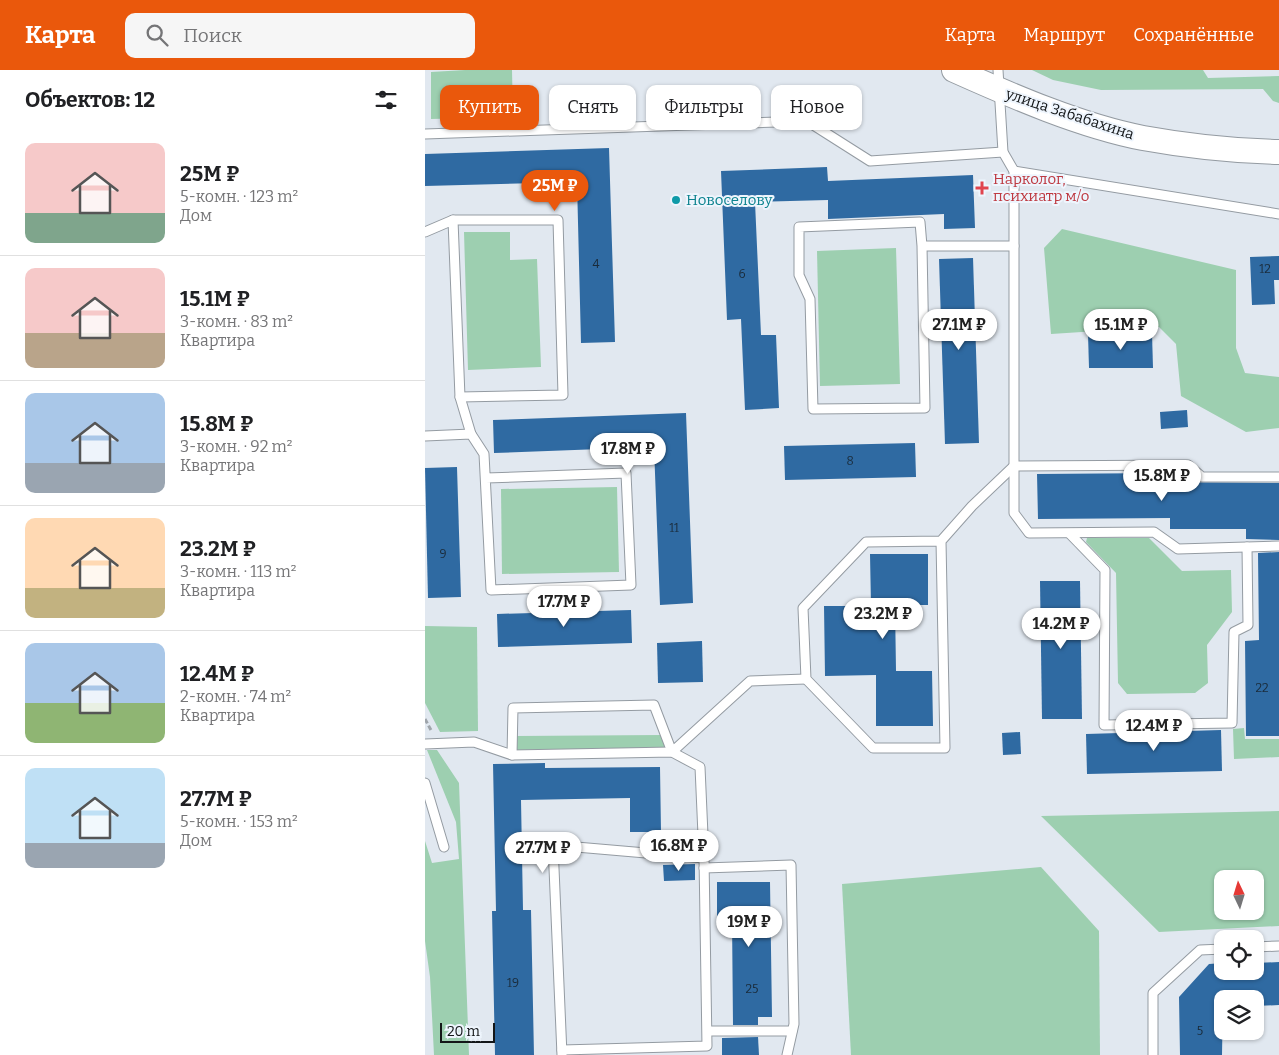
<!DOCTYPE html>
<html lang="ru">
<meta charset="utf-8">
<style>
body{margin:0;font-family:Bitter,serif;background:#f6f6f6;color:#202124;height:100vh;display:flex;flex-direction:column;font-size:19px;white-space:nowrap}
*{box-sizing:border-box;margin:0}
p{font-size:16px;color:#757577}
.icon{flex:none;width:28px;height:28px;fill:none;stroke:currentColor;stroke-width:2;stroke-linecap:round;stroke-linejoin:round}
.map{position:relative;flex:1;overflow:hidden}
.details{display:flex;flex-direction:column;background:#fff;width:425px}
.details>*{flex:none}
.hud{position:absolute;left:15px;top:15px;width:475px;height:45px;display:flex;gap:10px}
.needle{width:32px;rotate:356deg}
.tools{position:absolute;left:789px;top:800px;display:grid;gap:10px}
.tools a{display:grid;place-items:center;width:50px;height:50px;border-radius:10px;background:#fff;box-shadow:0 1px 4px #0004;font-size:25px}
.scale{position:absolute;left:15px;bottom:12px;width:55px;box-sizing:border-box;padding-left:5px;border:2px solid #131618;border-top:0;font-size:14px;line-height:18px;white-space:nowrap;color:#131618;-webkit-text-stroke:4px #eef5fd;paint-order:stroke}
.price{position:absolute;translate:-50% -42px;padding:0 11px;border-radius:18px;background:#fff;color:#222;font-size:16px;line-height:32px;filter:drop-shadow(0 1px 2px #0008)}
.price::after{content:'';position:absolute;left:50%;top:30px;width:15px;height:11px;margin-left:-8px;background:inherit;clip-path:polygon(0 0,100% 0,50% 100%)}
.price.current{background:#ea580c;color:#fff}
ul{padding:0;list-style:none}
li{display:flex;align-items:center;gap:15px;height:125px;padding:0 25px}
li+li{border-top:1px solid #e0e0e0}
li span{display:grid;place-items:center;flex:none;width:140px;height:100px;border-radius:10px;color:#555}
li>.icon{margin-inline-start:auto}
span .icon{width:60px;height:60px;fill:#fffc;stroke-width:1}
li b{font-size:21px}
h2{display:flex;justify-content:space-between;align-items:center;height:60px;padding:0 25px;font-size:21px}
.tag{padding:0 18px;border-radius:10px;background:#fff;box-shadow:0 1px 4px #0004;font-size:18px;line-height:45px}
.tag.current{background:#ea580c;color:#fff}
header{display:flex;align-items:center;gap:30px;box-sizing:border-box;height:70px;padding:0 25px;background:#ea580c;color:#fff}
header strong{font-size:24px}
nav{display:flex;gap:28px;margin-inline-start:auto;font-size:18px}
.search{width:350px;height:45px;background:#f6f6f6;display:flex;align-items:center;gap:12px;box-sizing:border-box;padding:0 18px;border-radius:10px;color:#757577;font-size:19px}
main{display:flex;flex:1;min-height:0}
.map>svg:first-child{display:block}
.green{fill:#9dcfb0;fill-rule:evenodd}
.building{fill:#2f6aa2}
.lines{fill:none;stroke-linecap:round;stroke-linejoin:round}
.lane-casing{stroke:#949ba2;stroke-width:11}
.secondary-casing{stroke:#949ba2;stroke-width:26}
.path{stroke:#9fa5ab;stroke-width:3;stroke-dasharray:5 2.5;stroke-linecap:butt}
.lane{stroke:#fff;stroke-width:9}
.secondary{stroke:#fff;stroke-width:24}
.health-dot{fill:#e0444e;stroke:#eef5fd;stroke-width:2}
.culture-dot{fill:#0f9aa8;stroke:#eef5fd;stroke-width:2}
.labels{text-anchor:middle;dominant-baseline:central;stroke-width:4;stroke-linejoin:round;paint-order:stroke}
.number-label{font-size:12px;fill:#1a2b3a}
.street-label{font-size:15px;fill:#131618;stroke:#eef5fd}
.health-label{font-size:15px;fill:#be3a42;stroke:#eef5fd;text-anchor:start}
.culture-label{font-size:15px;fill:#0d838f;stroke:#eef5fd;text-anchor:start}
</style>
<header>
<strong>Карта</strong>
<div class="search"><svg class="icon" aria-label="search" viewBox="0 0 24 24"><circle cx="10" cy="10" r="6"/><path d="M15 15l6 6"/></svg>Поиск</div>
<nav><a>Карта</a><a>Маршрут</a><a>Сохранённые</a></nav>
</header>
<main>
<section class="details">
<h2>Объектов: 12<svg class="icon" aria-label="filters" viewBox="0 0 24 24"><path d="M4 7h16M4 17h16"/><circle cx="9" cy="7" r="2"/><circle cx="15" cy="17" r="2"/></svg></h2>
<ul>
<li><span style="background:linear-gradient(#f6c9c9 70%,#7fa58c 0)"><svg class="icon" aria-label="home" viewBox="0 0 24 24"><path d="M3 11l9-7 9 7M6 9v11h12V9"/></svg></span><div><b>25M ₽</b><p>5-комн. · 123 m²</p><p>Дом</p></div></li>
<li><span style="background:linear-gradient(#f6c9c9 65%,#b9a48a 0)"><svg class="icon" aria-label="home" viewBox="0 0 24 24"><path d="M3 11l9-7 9 7M6 9v11h12V9"/></svg></span><div><b>15.1M ₽</b><p>3-комн. · 83 m²</p><p>Квартира</p></div></li>
<li><span style="background:linear-gradient(#a9c7e8 70%,#9aa5b1 0)"><svg class="icon" aria-label="home" viewBox="0 0 24 24"><path d="M3 11l9-7 9 7M6 9v11h12V9"/></svg></span><div><b>15.8M ₽</b><p>3-комн. · 92 m²</p><p>Квартира</p></div></li>
<li><span style="background:linear-gradient(#ffd9b3 70%,#c2b280 0)"><svg class="icon" aria-label="home" viewBox="0 0 24 24"><path d="M3 11l9-7 9 7M6 9v11h12V9"/></svg></span><div><b>23.2M ₽</b><p>3-комн. · 113 m²</p><p>Квартира</p></div></li>
<li><span style="background:linear-gradient(#a9c7e8 60%,#8fb573 0)"><svg class="icon" aria-label="home" viewBox="0 0 24 24"><path d="M3 11l9-7 9 7M6 9v11h12V9"/></svg></span><div><b>12.4M ₽</b><p>2-комн. · 74 m²</p><p>Квартира</p></div></li>
<li><span style="background:linear-gradient(#bfe0f5 75%,#9aa5b1 0)"><svg class="icon" aria-label="home" viewBox="0 0 24 24"><path d="M3 11l9-7 9 7M6 9v11h12V9"/></svg></span><div><b>27.7M ₽</b><p>5-комн. · 153 m²</p><p>Дом</p></div></li>
</ul>
</section>
<div class="map">
<svg width="854" height="985" viewBox="0 0 854 985">
<rect width="100%" height="100%" fill="#e1e8f0"/>
<g class="green">
<path d="M40,0H87L88,47L6,49V2Z"/>
<path d="M607,0H778L783,8L854,6V33L848,31L838,19L676,20L628,10Z"/>
<path d="M637,159L811,200V278L820,303L854,307V358L821,362L756,326L751,274L734,257L626,264L619,178Z"/>
<path d="M39,162H85V190L112,189L116,297L43,300Z"/>
<path d="M471,178L475,314L395,316L392,181Z"/>
<path d="M192,417L194,502L77,504L76,419Z"/>
<path d="M662,468H724L757,501L806,500L807,542L782,575L783,613L770,623L702,624L693,613L691,503L661,472Z"/>
<path d="M0,556L52,557L53,661L15,662L0,633Z"/>
<path d="M819,658L820,669H854V687L809,689L808,659Z"/>
<path d="M236,665L241,678L91,680V666Z"/>
<path d="M2,680H12L34,713L44,985H9L5,907L0,871V771L7,793L34,789L31,752Z"/>
<path d="M854,741V856L734,862L616,746ZM798,809H830V841H798Z"/>
<path d="M616,797L674,861L675,985H426L417,814Z"/>
</g>
<g class="building">
<path d="M184,78L190,272L156,273L152,112L0,116V84Z"/>
<path d="M402,97L403,111L548,105L550,158L519,159V144L403,149V130L330,132L336,265H351L354,338L320,340L316,249L302,250L296,101Z"/>
<path d="M854,186V210H849L850,234L827,235L825,187Z"/>
<path d="M548,188L554,373L520,374L514,189Z"/>
<path d="M727,263L728,298H664L663,264Z"/>
<path d="M762,340L763,357L736,359L735,342Z"/>
<path d="M261,343L268,533L235,535L229,377L69,383L68,350Z"/>
<path d="M490,373L491,407L360,410L359,376Z"/>
<path d="M32,397L36,527L3,528L0,398Z"/>
<path d="M741,403V412L854,413V470L821,469V459H745V448L613,449L612,404Z"/>
<path d="M854,482V666H821L820,571L834,570L833,483Z"/>
<path d="M445,484H503V535H470L471,601H507L508,656H451V605L400,606L399,536H446Z"/>
<path d="M615,511H655L657,649H617Z"/>
<path d="M206,540L207,573L73,577L72,544Z"/>
<path d="M277,571L278,612L233,613L232,573Z"/>
<path d="M796,660L797,701L662,704L661,664Z"/>
<path d="M595,662L596,684L578,685L577,663Z"/>
<path d="M120,693V698L235,697L236,762H205V728L96,730L98,840H106L109,985H70L67,841H71L68,694Z"/>
<path d="M270,794V810L239,811L238,795Z"/>
<path d="M292,812H345L347,947H333V955H308L307,847H292Z"/>
<path d="M854,892V935L830,936V929H798L797,985H755L754,927L784,894L798,893V901H830V893Z"/>
<path d="M333,967L334,985H297V968Z"/>
</g>
<g class="lines">
<g class="lane-casing">
<g id="lane">
<path d="M573,0L578,82L589,101V443L604,463L729,462L753,479L854,476"/>
<path d="M0,64L382,51L445,91L578,82"/>
<path d="M589,101L854,144"/>
<path d="M28,150H133L138,325L35,327"/>
<path d="M0,162L28,150L35,327L46,364"/>
<path d="M497,176L500,338L388,339L385,229L374,205V157L495,152L497,176H589"/>
<path d="M0,366L46,364L59,384L66,520L206,515L201,403L61,408"/>
<path d="M645,464L680,500L679,655L807,653L809,562L823,555L822,477"/>
<path d="M516,471L441,472L378,538L381,609L448,678H520L516,471L547,436L589,396L763,395L777,407H854"/>
<path d="M0,674L49,672L87,685L247,682L275,697L279,788L128,775L137,985"/>
<path d="M87,685L88,638L229,635L247,682L325,611L381,609"/>
<path d="M0,713L19,777"/>
<path d="M279,798L366,795L369,954L362,985"/>
<path d="M830,877L854,876"/>
<path d="M283,961H367"/>
<path d="M137,980L282,976L279,788"/>
<path d="M728,985V923L775,880L798,879"/>
</g>
</g>
<g class="secondary-casing">
<path id="secondary" d="M529,0C587,26 656,56 718,68C762,76 809,81 854,82"/>
</g>
<path class="path" d="M0,649L7,662"/>
<use href="#lane" class="lane"/>
<use href="#secondary" class="secondary"/>
</g>
<path class="health-dot" d="M554.5 110.5h5v5h5v5h-5v5h-5v-5h-5v-5h5z"/>
<circle class="culture-dot" cx="251" cy="130" r="5"/>
<g class="labels">
<g class="number-label">
<text x="171" y="194">4</text>
<text x="840" y="199">12</text>
<text x="317" y="204">6</text>
<text x="425" y="391">8</text>
<text x="249" y="458">11</text>
<text x="18" y="484">9</text>
<text x="837" y="618">22</text>
<text x="88" y="913">19</text>
<text x="327" y="919">25</text>
<text x="775" y="961">5</text>
</g>
<g class="street-label">
<text transform="translate(645 44) rotate(18)">улица Забабахина</text>
</g>
<g class="health-label">
<text x="568" y="109">Нарколог,<tspan x="568" dy="17">психиатр м/о</tspan></text>
</g>
<g class="culture-label">
<text x="261" y="130">Новоселову</text>
</g>
</g>
</svg>
<div class="tools">
<a><svg class="needle" viewBox="-14 -14 28 28"><path d="M0-13l5 13h-10z" fill="#e53935"/><path d="M0 13l5-13h-10z" fill="#757577"/></svg></a>
<a><svg class="icon" aria-label="locate" viewBox="0 0 24 24"><circle cx="12" cy="12" r="6"/><path d="M12 2v4M12 18v4M2 12h4M18 12h4"/></svg></a>
<a><svg class="icon" aria-label="layers" viewBox="0 0 24 24"><path d="M12 4l9 5-9 5-9-5zM3 14l9 5 9-5"/></svg></a>
</div>
<div class="scale">20 m</div>
<b class="price current" style="left:130px;top:142px">25M ₽</b>
<b class="price" style="left:534px;top:281px">27.1M ₽</b>
<b class="price" style="left:696px;top:281px">15.1M ₽</b>
<b class="price" style="left:203px;top:405px">17.8M ₽</b>
<b class="price" style="left:737px;top:432px">15.8M ₽</b>
<b class="price" style="left:139px;top:558px">17.7M ₽</b>
<b class="price" style="left:458px;top:570px">23.2M ₽</b>
<b class="price" style="left:636px;top:580px">14.2M ₽</b>
<b class="price" style="left:729px;top:682px">12.4M ₽</b>
<b class="price" style="left:254px;top:802px">16.8M ₽</b>
<b class="price" style="left:118px;top:804px">27.7M ₽</b>
<b class="price" style="left:324px;top:878px">19M ₽</b>
<div class="hud">
<a class="tag current">Купить</a>
<a class="tag">Снять</a>
<a class="tag">Фильтры</a>
<a class="tag">Новое</a>
</div>
</div>
</main>
